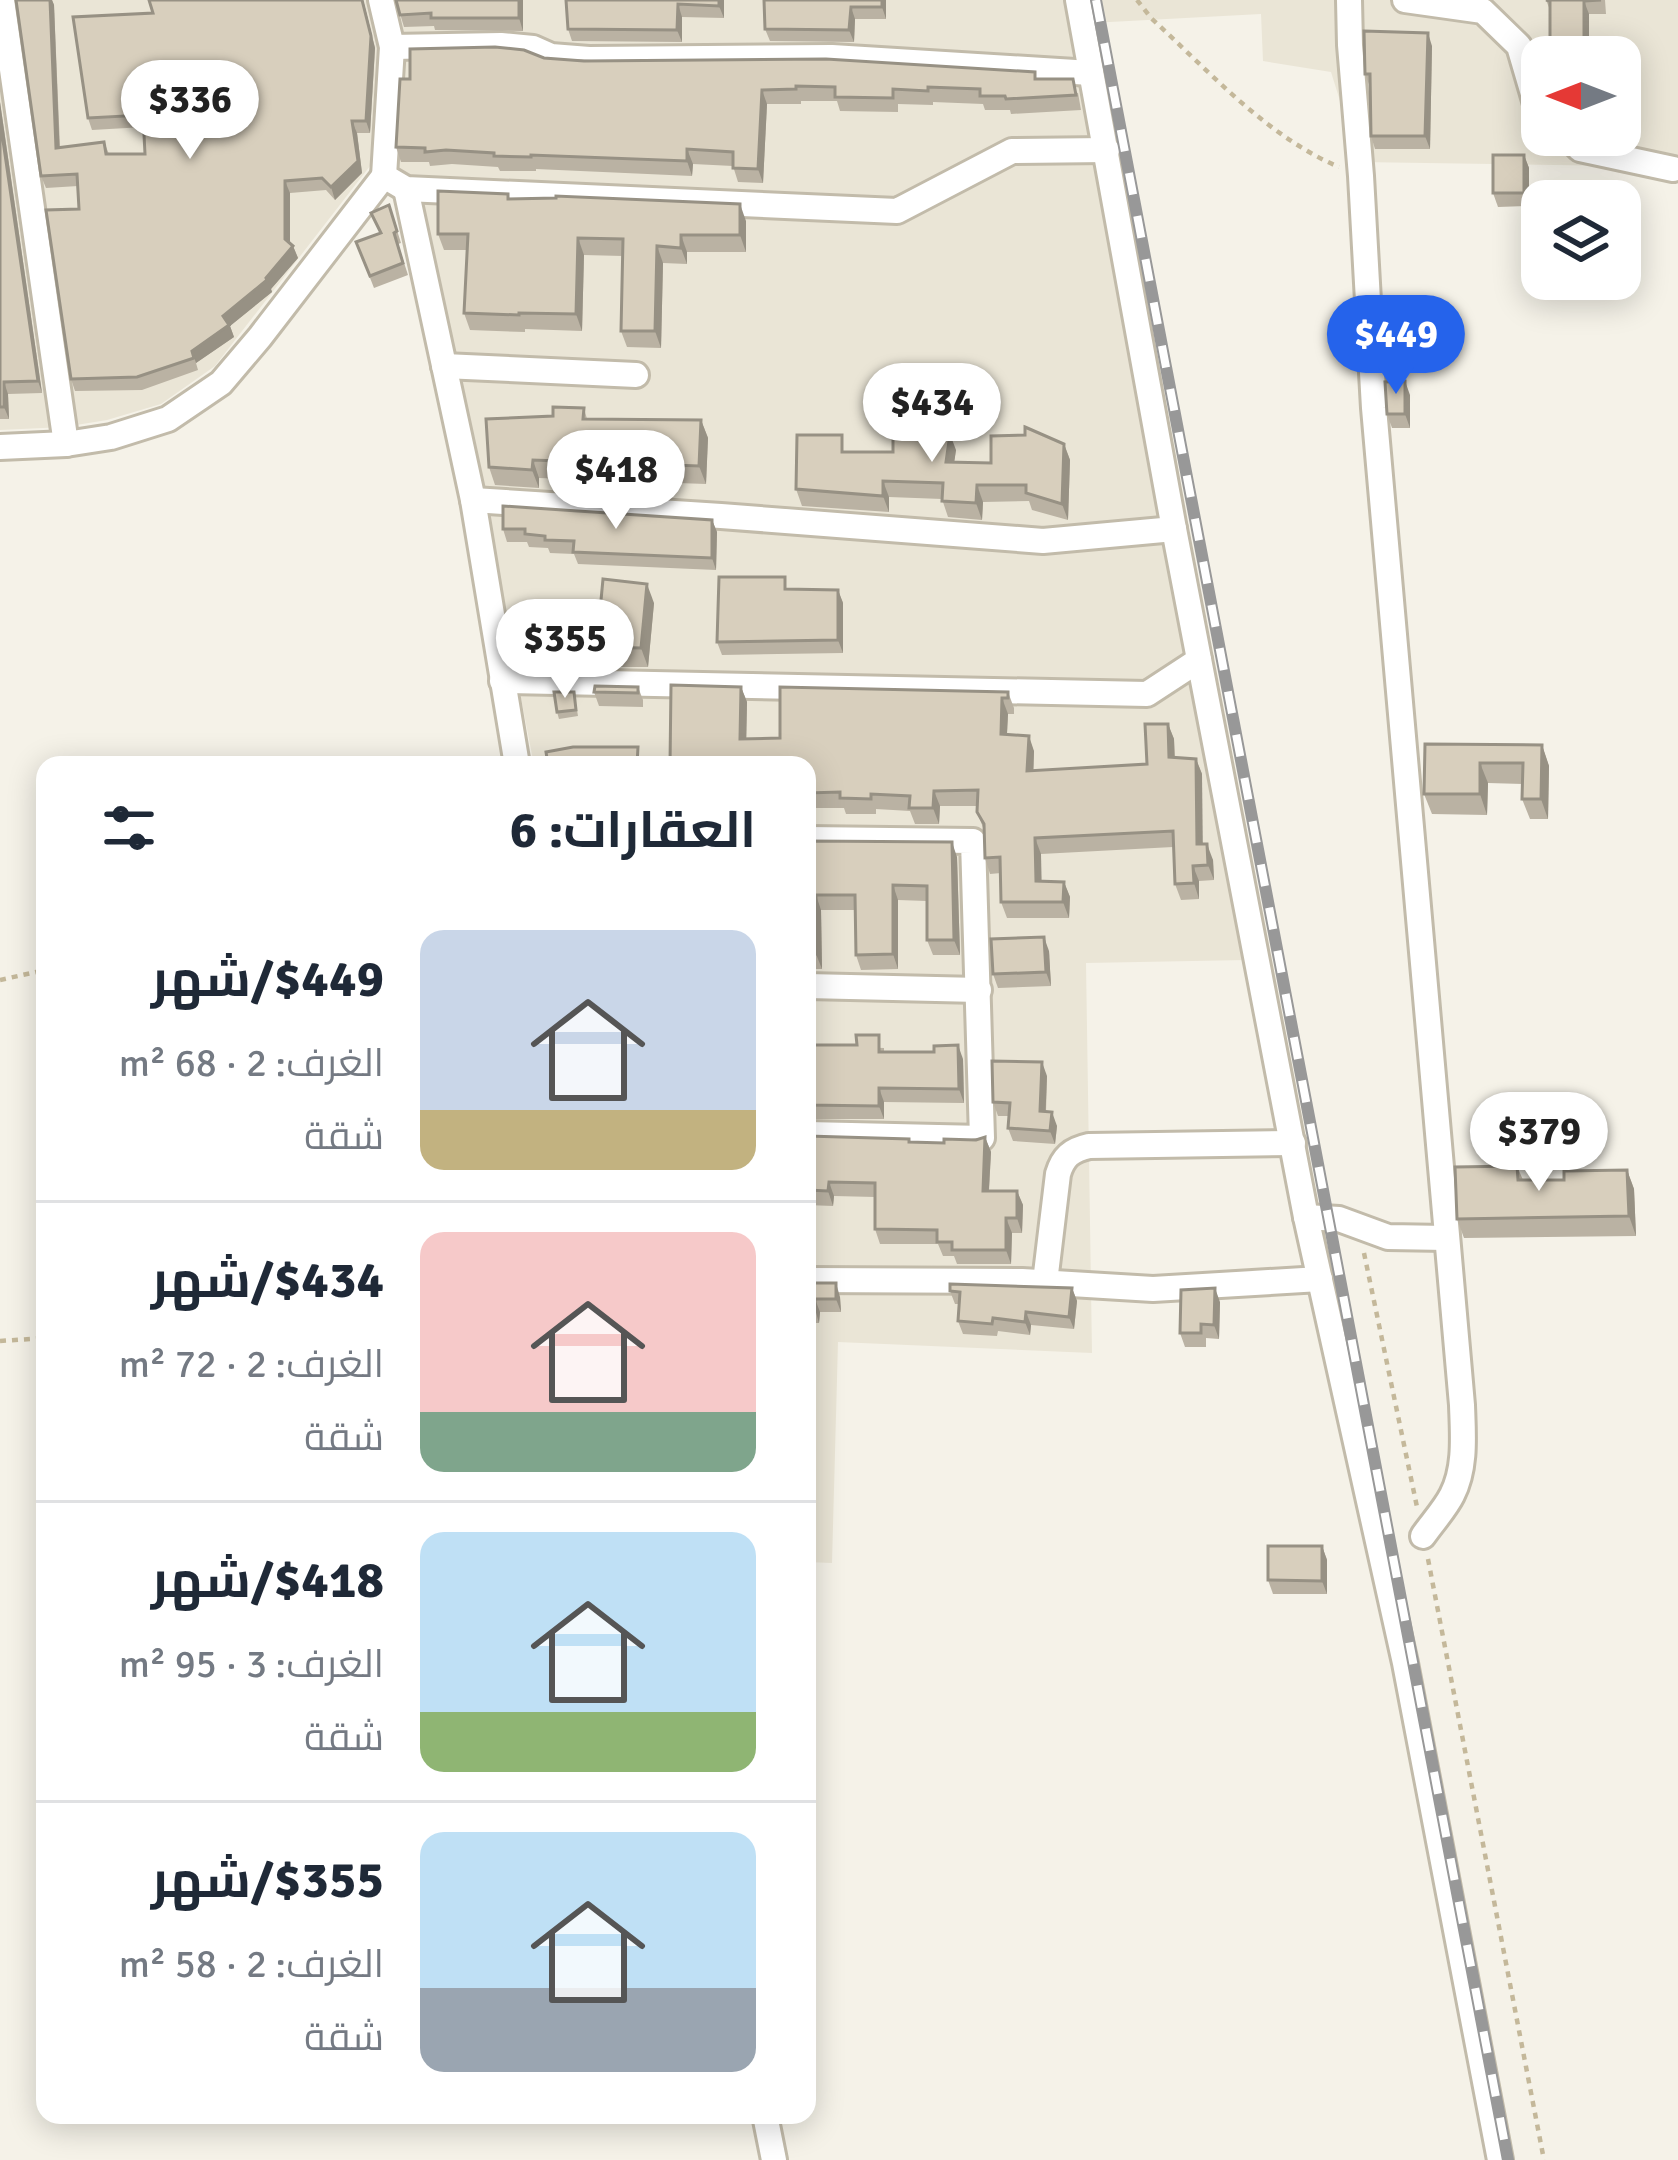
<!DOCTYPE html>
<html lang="ar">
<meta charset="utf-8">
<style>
body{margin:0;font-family:Signika,Cairo,sans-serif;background:#f6f6f7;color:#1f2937;direction:rtl;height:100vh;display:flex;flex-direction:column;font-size:45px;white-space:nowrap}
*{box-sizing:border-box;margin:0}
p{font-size:39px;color:#747a83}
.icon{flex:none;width:66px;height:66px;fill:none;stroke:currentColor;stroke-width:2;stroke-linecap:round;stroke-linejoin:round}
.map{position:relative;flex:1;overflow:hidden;direction:ltr}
.sheet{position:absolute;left:36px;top:756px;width:780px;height:1368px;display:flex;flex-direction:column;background:#fff;border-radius:24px;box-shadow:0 6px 30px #0003;direction:rtl}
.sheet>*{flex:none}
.needle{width:78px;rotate:270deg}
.controls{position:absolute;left:1521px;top:36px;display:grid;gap:24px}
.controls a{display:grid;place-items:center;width:120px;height:120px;border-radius:24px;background:#fff;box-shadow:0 6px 30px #0003;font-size:60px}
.price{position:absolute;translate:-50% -102px;padding:0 27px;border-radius:42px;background:#fff;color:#222;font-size:39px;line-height:78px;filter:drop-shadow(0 3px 6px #0008)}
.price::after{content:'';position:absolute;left:50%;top:72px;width:36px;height:27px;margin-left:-18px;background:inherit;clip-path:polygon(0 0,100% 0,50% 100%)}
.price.on{background:#2563eb;color:#fff}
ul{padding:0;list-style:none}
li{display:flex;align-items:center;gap:36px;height:300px;padding:0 60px}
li+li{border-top:3px solid #e0e1e3}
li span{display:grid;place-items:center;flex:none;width:336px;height:240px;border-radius:24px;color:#555}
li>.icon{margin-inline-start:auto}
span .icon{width:144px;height:144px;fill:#fffc;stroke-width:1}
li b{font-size:51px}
h2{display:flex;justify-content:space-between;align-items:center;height:144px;padding:0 60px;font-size:51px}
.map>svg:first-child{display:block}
.residential{fill:#eae5d6;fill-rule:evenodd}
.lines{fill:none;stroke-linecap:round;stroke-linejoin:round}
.minor-casing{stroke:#c2bbaa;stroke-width:30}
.path{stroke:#c4b89a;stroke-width:4.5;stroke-dasharray:6 6;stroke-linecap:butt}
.minor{stroke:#fff;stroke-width:24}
.rail-casing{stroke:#989898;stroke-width:12}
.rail{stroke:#fff;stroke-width:8;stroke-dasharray:22;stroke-linecap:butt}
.wall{fill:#bab2a3}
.shaded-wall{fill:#979184}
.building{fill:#d8cfbd;stroke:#979184;stroke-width:3}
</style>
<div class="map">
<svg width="1678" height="2160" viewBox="0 0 1678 2160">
<rect width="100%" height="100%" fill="#f5f2e8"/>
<path class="residential" d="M0,0H1678V167L1359,162L1331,72L1263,61L1261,14L1091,23L1246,960L1086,963L1092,1353L838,1342L832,1563L807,1562V765H534L444,301L412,177L370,166L215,366L161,404L107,420L64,427L0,430ZM1542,57H1620V135H1542Z"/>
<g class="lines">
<g class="minor-casing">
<g id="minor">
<path d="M2,0L66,444"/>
<path d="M381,0L392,47L384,176L406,189L897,211L1012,151L1107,150"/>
<path d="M1078,0L1174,529L1306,1217L1405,1663L1500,2160"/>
<path d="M1349,0L1350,45L1361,176L1374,408L1462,1405C1463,1435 1466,1468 1452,1495C1445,1509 1432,1523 1423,1536"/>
<path d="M1405,0L1483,11L1519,46L1536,104L1542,110"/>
<path d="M392,47L501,45L533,48L551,56L589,59L832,57L1091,73"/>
<path d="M1566,135L1580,149L1673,169"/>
<path d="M406,189L473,500L517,765"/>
<path d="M444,366L636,375"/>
<path d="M0,447L66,444L111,437L168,419L221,383L260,337L384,176"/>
<path d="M473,500L721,516L1043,541L1174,529"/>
<path d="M502,681L1147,694L1199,660"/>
<path d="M807,839L973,841L982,1138L807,1134"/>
<path d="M807,986L979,990"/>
<path d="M1306,1217L1339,1219L1388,1237L1446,1238"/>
<path d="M807,1280L1022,1281L1153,1289L1320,1279"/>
<path d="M1045,1282L1058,1174C1063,1157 1071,1150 1089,1146L1293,1143"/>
<path d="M765,2115L774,2160"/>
</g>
</g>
<g class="path">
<path d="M1137,0L1151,18C1209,71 1266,136 1339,167"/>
<path d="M0,980L45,970"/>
<path d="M1364,1253L1417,1507"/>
<path d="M0,1341L45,1338"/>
<path d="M1428,1559L1544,2160"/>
</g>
<use href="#minor" class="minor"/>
<g class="rail-casing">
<path id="rail" d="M1096,0L1508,2160"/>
</g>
<use href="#rail" class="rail"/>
</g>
<g class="wall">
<path d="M16,0H52L54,5L60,147L104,142L109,154H145L144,127L92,130L88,118L153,13L363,0L375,48L370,133H357L362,173L335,200L326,190L290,193V243L293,246L298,258L271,289L272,292L230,326L234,337L196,363L198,370L142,390L75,391L71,379L79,209L78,186L46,188L41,176Z"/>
<path d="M396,0H523V31L435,30L434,26L404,27Z"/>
<path d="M566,0H724V18L682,17V42L572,41L568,29Z"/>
<path d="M764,0H886V19H855L854,42L770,41L765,29Z"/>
<path d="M1546,0H1605L1606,14H1589V57H1550V10Z"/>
<path d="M1432,46L1430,149H1375L1371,136L1370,87L1365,74Z"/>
<path d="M544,58L1037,79L1078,93L1081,110L1011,114L1010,110H985L983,104L933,102V105L898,104V112L840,111L837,101H801V104H767L763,183L738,182L733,166L693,164L692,176L536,169V171H500L498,167L452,164L430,166L429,162H401L396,147L410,79Z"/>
<path d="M0,102L42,393L8,394L9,419H0Z"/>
<path d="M1524,155L1529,168V206L1498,207L1493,193Z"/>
<path d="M508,194L509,199L746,221V252H687V264L663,263L661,348L627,347L621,331L623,256L584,255L582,331L525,329V332L470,330L464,313L467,250H444L438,234Z"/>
<path d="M389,205L401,243L398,244L408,275L374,288L356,242L380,233L371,213Z"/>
<path d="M1410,395V428H1392L1387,414Z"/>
<path d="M584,408L587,419L701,420L708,438L706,484L539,478V488L495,485L489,467L553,416Z"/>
<path d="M1064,444L1070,460L1068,520L1032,510L1029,501L983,502L982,520L948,517L942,499L889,497V512L802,506L796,489L848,452L956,450L954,462L991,463Z"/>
<path d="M712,520L717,532L716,570L578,564L574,554L550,553L548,548L529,547L527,542H507L503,529Z"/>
<path d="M790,589L838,590L843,603V653L722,655L717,642Z"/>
<path d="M654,603L648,667H603L599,654L561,653L554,634L565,616Z"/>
<path d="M638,687L643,700V707L599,706L594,692Z"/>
<path d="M741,687L747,702L746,739L780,738L1008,692L1014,708V714H1008L1007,735L1034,751L1033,771L1147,764L1168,724L1174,739L1175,758L1196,759L1202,774V844L1213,860L1214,880L1199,881V899L1181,900L1175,884L1173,847L1041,854V881L1064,882L1070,897L1069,918H1007L1001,902V873L990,874L985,858L984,830L977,812L978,806H940L939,824H915L910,811L876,809V814H846L844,808H807V765H670Z"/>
<path d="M574,692L578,716L559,719L557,712Z"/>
<path d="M1425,744L1542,745L1549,766L1548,819H1530L1522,799L1523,784L1488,783L1487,815L1432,814L1424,794Z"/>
<path d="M807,841L957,857L960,955H933L927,940V901L898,900V969L861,970L856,955L855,910H821L822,969H807Z"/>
<path d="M1049,951L1051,986L998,988L993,974Z"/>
<path d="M807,1045L884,1048V1052L963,1059L964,1103L884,1102V1119H807Z"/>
<path d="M1047,1076L1046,1112L1057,1126L1055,1144L1013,1141L1008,1128L1009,1116H998L993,1102Z"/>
<path d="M807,1136L909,1139L911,1142L944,1143L985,1137L991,1152L989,1191H1017L1023,1205L1022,1233H1012L1011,1264H957L954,1256H943L938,1244H880L875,1229V1197L834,1196L833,1206L807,1205Z"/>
<path d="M1517,1166L1523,1180H1564L1627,1170L1634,1189L1636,1236L1464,1238L1457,1219Z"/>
<path d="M807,1283L840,1297L841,1312H820L819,1323H807Z"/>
<path d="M1072,1288L1077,1301L1074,1329L1031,1325L1030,1335L998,1331L997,1336L963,1334L958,1321L959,1304H955L950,1291Z"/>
<path d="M1220,1302L1219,1339L1206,1338V1347H1185L1180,1333Z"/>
<path d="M1322,1546L1327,1560V1594H1273L1268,1580Z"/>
</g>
<g class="shaded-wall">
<path d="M50,0H52L54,5L60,160L56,148Z"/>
<path d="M363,0L375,48L370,133L366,121Z"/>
<path d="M519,0H523V31L519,18Z"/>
<path d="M719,0H724V18L719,6Z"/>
<path d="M882,0H886V19L882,7Z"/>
<path d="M1584,1L1589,14V57H1584Z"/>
<path d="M678,4L682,17V42L677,30Z"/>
<path d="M851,7L855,19L854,42L849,30Z"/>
<path d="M1428,33L1432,46L1430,149L1425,136Z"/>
<path d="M762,90L767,104L763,183L758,169Z"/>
<path d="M0,102L42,393L38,381L0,120Z"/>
<path d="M352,121L357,133L362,173L335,200L331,187Z"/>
<path d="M687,149L693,164L692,176L687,161Z"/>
<path d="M1524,155L1529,168V206L1524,193Z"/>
<path d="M285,181L290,193V250L293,246L298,258L271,289L272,292L230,326L234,337L196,363L192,351L223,316L266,278L285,239Z"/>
<path d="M740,204L746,221V252L740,235Z"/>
<path d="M681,235L687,252V264L681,248Z"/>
<path d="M578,238L584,255L582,331L576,314Z"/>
<path d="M657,246L663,263L661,348L655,331Z"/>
<path d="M1405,381L1410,395V428L1405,414Z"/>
<path d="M4,382L8,394L9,419L4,407Z"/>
<path d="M701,420L708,438L706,484L699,466Z"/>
<path d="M950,434L956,450L952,478L946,462Z"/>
<path d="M1064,444L1070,460L1068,520L1062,504Z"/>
<path d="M533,460L539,478V488L532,470Z"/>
<path d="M883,481L889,497V512L883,496Z"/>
<path d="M977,485L983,502L982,520L976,503Z"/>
<path d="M712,520L717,532L716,570L712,558Z"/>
<path d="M647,584L654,603L648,667L641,648Z"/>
<path d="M838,590L843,603V653L838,640Z"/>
<path d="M741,687L747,702L746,755L740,739Z"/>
<path d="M1002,698L1008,714L1006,750L1001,734Z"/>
<path d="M1168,724L1174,739L1175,773L1169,757Z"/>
<path d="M1029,736L1034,751L1033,787L1027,771Z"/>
<path d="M1542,745L1549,766L1548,819L1541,799Z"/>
<path d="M1196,759L1202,774L1203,860L1197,844Z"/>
<path d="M1480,763L1488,783L1487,815L1480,794Z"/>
<path d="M934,791L940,806L939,824L933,808Z"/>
<path d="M1035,838L1041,854L1042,897L1036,881Z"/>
<path d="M952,842L957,857L960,955L954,940Z"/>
<path d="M1207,844L1213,860L1214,880L1208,865Z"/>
<path d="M1193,866L1199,881V899L1194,883Z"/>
<path d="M1064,882L1070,897L1069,918L1063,902Z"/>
<path d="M893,885L898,900V969L893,954Z"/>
<path d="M816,895L821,910L822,969L816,954Z"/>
<path d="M1044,937L1049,951L1051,986L1046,972Z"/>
<path d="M958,1045L963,1059L964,1103L959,1089Z"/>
<path d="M1042,1062L1047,1076L1045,1125L1040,1111Z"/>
<path d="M879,1088L884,1102V1119L879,1106Z"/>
<path d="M1052,1112L1057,1126L1055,1144L1050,1131Z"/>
<path d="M985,1137L991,1152L988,1205L983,1191Z"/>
<path d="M1627,1170L1634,1189L1636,1236L1629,1216Z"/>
<path d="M829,1182L834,1196L833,1206L828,1191Z"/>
<path d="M1017,1191L1023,1205L1022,1233L1017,1218Z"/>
<path d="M1006,1218L1012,1233L1011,1264L1006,1250Z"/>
<path d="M836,1283L840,1297L841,1312L836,1299Z"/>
<path d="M1072,1288L1077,1301L1074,1329L1069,1317Z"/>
<path d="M1215,1288L1220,1302L1219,1339L1214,1325Z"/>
<path d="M815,1299L820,1312L819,1323L815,1309Z"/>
<path d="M1026,1312L1031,1325L1030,1335L1025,1322Z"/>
<path d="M1322,1546L1327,1560V1594L1322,1581Z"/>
</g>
<g class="building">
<path d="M16,0H50L56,148L104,142L106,154H145L143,115L88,118L73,17L153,13L149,0H362L371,36L366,121H352L358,161L331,187L322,178L285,181V239L293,246L266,278L267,280L223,316L229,325L192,351L194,358L137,377L71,379L46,210L79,209L77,174L41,176Z"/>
<path d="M396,0H519V18H431V13L400,15Z"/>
<path d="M566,0H719V6L678,4L677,30L568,29Z"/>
<path d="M764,0H882V7H851L849,30L765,29Z"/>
<path d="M1546,0H1601L1584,1V57L1550,56V1Z"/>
<path d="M1364,31L1428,33L1425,136H1371L1370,74H1365Z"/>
<path d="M495,47L524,50L544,58L584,61L826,59L1035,72V79H1073L1076,95L1006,99L1005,96H980V89L928,87V91L893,89V98L835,97V87L796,86V89L762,90L758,169L733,168V152L687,149V161L531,155V157L494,156V153L446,150L425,152V148L396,147L400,79H410V49Z"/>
<path d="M0,120L38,381L4,382V407H0Z"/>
<rect x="1493" y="155" width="31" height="38"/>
<path d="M438,191L508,194V199L556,198V196L740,204V235H681V248L657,246L655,331H621L623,239L578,238L576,314L519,313V315L464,313L468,234H438Z"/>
<path d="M389,205L397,231L394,233L403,263L370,276L356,242L381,233L371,213Z"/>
<path d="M1405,381V414H1387L1385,382Z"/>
<path d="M553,407L584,408L583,419L701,420L699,466L533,460L532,470L489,467L486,419L553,416Z"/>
<path d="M1025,427L1064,444L1062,504L1026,493V485H977L976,503L942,501L943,483L883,481V496L796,489L797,435H842V452H893V428L950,434L946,462L991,463V436L1025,435Z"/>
<path d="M503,506L712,520V558L573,552L574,541L545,540V536L525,534V529H503Z"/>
<path d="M719,577H785V589L838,590V640L717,642Z"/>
<path d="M603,579L647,584L641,648L596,647L597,635L554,634V616H565L566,610L600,611Z"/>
<path d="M671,685L741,687L740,739L780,738V687L1008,692V698H1002L1001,734L1029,736L1027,771L1147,764L1145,724H1168L1169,757L1196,759L1197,844H1207L1208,865L1193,866L1194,883L1175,884L1173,831L1035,838L1036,881L1064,882L1063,902H1001L1000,857L985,858L984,824L977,812L978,790L934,791L933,808H909L910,796L871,794V799L840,798V792L807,793V765H670Z"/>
<path d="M595,686L638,687V693L594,692Z"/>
<path d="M554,692H574L576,710L557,712Z"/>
<path d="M1425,744L1542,745L1541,799H1522L1523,763H1480V794H1424Z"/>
<path d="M573,747H638L637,765H548L546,752Z"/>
<path d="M807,841L952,842L954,940H927V886L893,885V954L856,955L855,895H816V954H807Z"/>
<path d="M1044,937L1046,972L993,974L991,939Z"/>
<path d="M856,1035H879V1052H934V1046L958,1045L959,1089L879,1088V1106L807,1105V1045H857Z"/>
<path d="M992,1061L1042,1062L1040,1111L1052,1112L1050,1131L1008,1128L1010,1103L993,1102Z"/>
<path d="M807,1136L909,1139V1142L944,1143V1139L976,1140L985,1137L983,1191H1017V1218H1006V1250H952V1242H937V1230L875,1229V1183L829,1182L828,1191L807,1190Z"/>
<path d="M1517,1166L1518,1180H1564V1171L1627,1170L1629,1216L1457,1219L1455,1167Z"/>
<path d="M807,1283H836V1299H815V1309H807Z"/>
<path d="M950,1284L1072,1288L1069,1317L1026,1312L1025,1322L993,1318L992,1324L958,1321L960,1292L950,1291Z"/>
<path d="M1215,1288L1214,1325L1201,1324V1333H1180L1181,1290Z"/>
<path d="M1268,1546H1322V1581L1268,1580Z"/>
</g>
</svg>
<div class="controls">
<a><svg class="needle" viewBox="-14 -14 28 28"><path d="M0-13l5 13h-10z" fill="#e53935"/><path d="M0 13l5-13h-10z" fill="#747a83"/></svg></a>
<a><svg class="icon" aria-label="layers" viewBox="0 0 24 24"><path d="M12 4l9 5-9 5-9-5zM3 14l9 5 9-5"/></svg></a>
</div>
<b class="price" style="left:190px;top:162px">$336</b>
<b class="price on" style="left:1396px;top:397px">$449</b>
<b class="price" style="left:932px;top:465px">$434</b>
<b class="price" style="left:616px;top:532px">$418</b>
<b class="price" style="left:565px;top:701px">$355</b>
<b class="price" style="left:1539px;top:1194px">$379</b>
<section class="sheet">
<h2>العقارات: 6<svg class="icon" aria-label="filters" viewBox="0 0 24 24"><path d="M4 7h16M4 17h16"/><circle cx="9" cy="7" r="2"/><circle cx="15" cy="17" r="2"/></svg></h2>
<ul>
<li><span style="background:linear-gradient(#c9d6e8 75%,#c2b280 0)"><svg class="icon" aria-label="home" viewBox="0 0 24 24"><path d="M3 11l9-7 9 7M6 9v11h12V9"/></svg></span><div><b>$449/شهر</b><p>الغرف: 2 · 68 m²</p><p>شقة</p></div></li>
<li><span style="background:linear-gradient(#f6c9c9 75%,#7fa58c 0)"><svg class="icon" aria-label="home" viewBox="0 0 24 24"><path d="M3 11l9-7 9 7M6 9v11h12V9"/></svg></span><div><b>$434/شهر</b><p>الغرف: 2 · 72 m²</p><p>شقة</p></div></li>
<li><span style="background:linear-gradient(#bfe0f5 75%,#8fb573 0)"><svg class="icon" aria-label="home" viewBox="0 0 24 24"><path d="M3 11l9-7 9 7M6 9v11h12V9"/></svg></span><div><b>$418/شهر</b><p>الغرف: 3 · 95 m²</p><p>شقة</p></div></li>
<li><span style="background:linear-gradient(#bfe0f5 65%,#9aa5b1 0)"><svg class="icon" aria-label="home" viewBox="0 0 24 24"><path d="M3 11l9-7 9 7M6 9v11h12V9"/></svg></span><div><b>$355/شهر</b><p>الغرف: 2 · 58 m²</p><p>شقة</p></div></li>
</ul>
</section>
</div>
